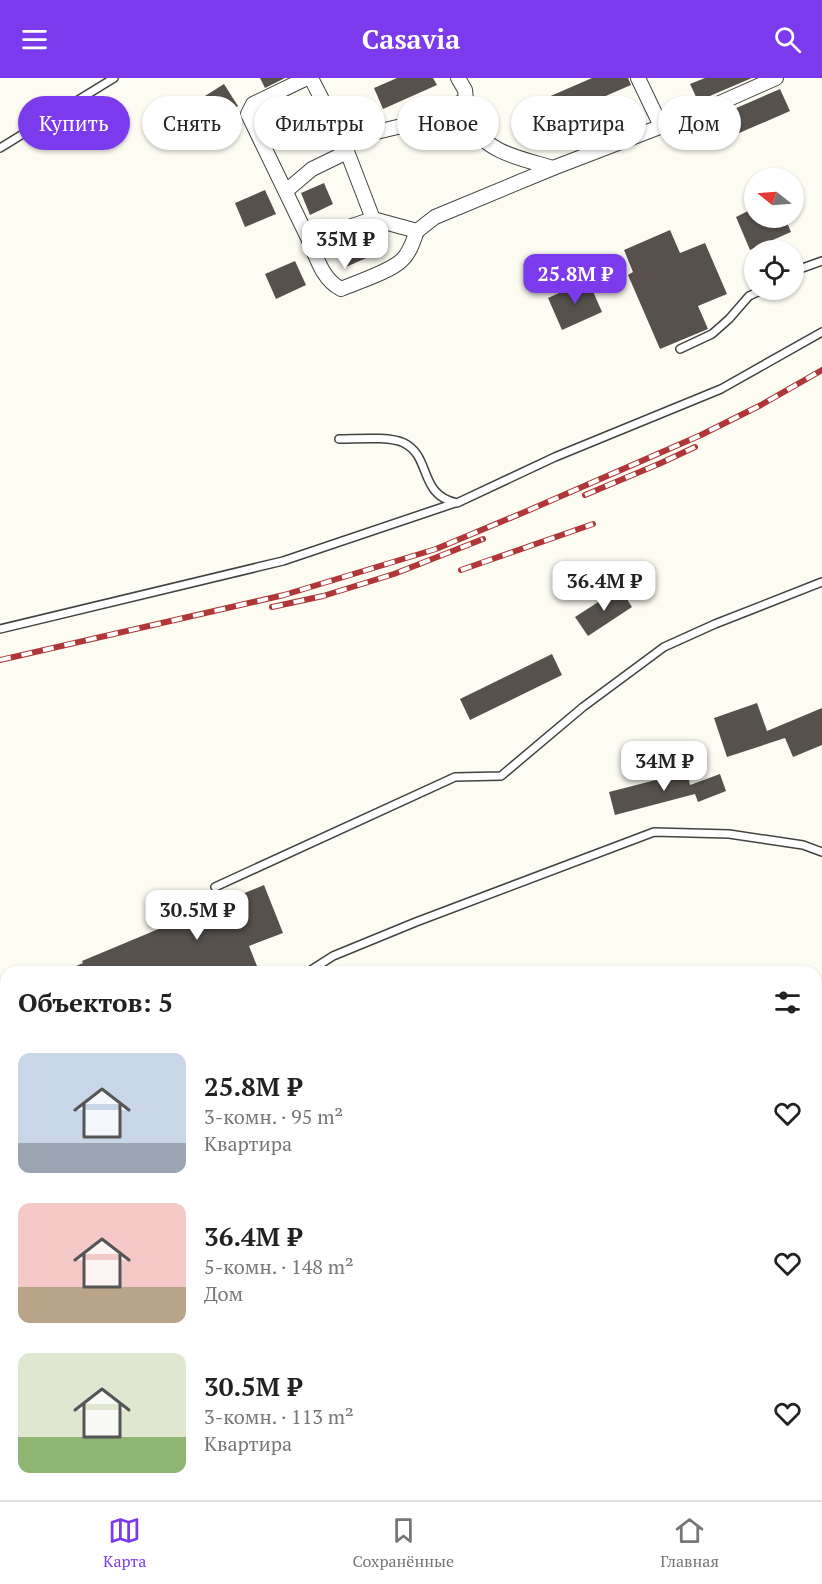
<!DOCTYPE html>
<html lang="ru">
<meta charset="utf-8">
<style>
body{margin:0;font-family:"PT Serif",serif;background:#f6f6f6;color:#222;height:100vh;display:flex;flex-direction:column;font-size:22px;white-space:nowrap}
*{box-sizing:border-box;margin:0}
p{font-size:20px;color:#767676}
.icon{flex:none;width:33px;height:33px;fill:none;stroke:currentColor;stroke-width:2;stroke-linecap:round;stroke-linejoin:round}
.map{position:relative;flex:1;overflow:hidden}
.drawer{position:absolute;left:0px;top:888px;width:822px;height:534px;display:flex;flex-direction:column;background:#fff;border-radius:18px 18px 0 0;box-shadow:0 2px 4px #0004}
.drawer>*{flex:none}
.top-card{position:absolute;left:18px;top:18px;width:786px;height:54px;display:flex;gap:12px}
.needle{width:39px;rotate:287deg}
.buttons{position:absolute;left:744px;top:90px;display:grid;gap:12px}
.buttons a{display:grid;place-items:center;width:60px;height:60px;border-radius:50%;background:#fff;box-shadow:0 2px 4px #0004;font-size:30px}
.price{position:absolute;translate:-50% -51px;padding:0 14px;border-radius:12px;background:#fff;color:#222;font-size:20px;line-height:39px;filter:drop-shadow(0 2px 3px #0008)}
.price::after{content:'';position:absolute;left:50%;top:36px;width:18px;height:14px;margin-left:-9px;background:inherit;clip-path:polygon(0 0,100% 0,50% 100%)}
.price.on{background:#7c3aed;color:#fff}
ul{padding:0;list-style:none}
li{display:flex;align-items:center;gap:18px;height:150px;padding:0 18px}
li span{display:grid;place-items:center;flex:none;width:168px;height:120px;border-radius:12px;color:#555}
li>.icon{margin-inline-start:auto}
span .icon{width:72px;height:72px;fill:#fffc;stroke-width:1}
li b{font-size:26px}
h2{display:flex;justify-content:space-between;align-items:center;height:72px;padding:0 18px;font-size:26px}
.pill{padding:0 21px;border-radius:27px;background:#fff;box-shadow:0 2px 4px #0004;font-size:21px;line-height:54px}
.pill.on{background:#7c3aed;color:#fff}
header{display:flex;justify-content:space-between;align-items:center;height:78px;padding:0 18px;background:#7c3aed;color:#fff;font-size:27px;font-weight:700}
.tabs{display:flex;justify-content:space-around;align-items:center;height:84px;border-top:2px solid #e0e0e0;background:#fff;font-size:16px;color:#767676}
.tabs a{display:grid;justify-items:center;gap:3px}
.tabs .on{color:#7c3aed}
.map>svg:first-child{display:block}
.building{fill:#56514d}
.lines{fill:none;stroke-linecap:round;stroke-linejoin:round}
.lane-casing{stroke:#424242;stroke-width:10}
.street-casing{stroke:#424242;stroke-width:16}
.lane{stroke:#fff;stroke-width:7}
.street{stroke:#fff;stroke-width:14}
.rail-casing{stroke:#af3738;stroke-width:6}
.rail{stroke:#fff;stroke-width:4;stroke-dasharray:11;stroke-linecap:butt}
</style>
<header><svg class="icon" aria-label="menu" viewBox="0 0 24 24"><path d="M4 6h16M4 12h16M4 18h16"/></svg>Casavia<svg class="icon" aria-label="search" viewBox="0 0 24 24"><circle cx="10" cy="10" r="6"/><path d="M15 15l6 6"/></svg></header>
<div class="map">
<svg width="822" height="1422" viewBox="0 0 822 1422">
<rect width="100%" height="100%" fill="#fdfcf3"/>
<g class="building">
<path d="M260,0H285L265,10Z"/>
<path d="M397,0H433L437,7L383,31L374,10Z"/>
<path d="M592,0H628L631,7L555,40L546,20Z"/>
<path d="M705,0H752L698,23L690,6Z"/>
<path d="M224,6L238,28L210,45L197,23Z"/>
<path d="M780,11L790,33L707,69L697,47Z"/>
<path d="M303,21L310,38L278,52L271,35Z"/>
<path d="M324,105L333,126L310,137L301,115Z"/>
<path d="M265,112L276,136L245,149L235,125Z"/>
<path d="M754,130V140H785L791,154L750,172L736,139Z"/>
<path d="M670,152L680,175L705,165L727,216L698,228L708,251L660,271L628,197L633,194L624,172Z"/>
<path d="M365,153L375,176L346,189L335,165Z"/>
<path d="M295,183L306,207L276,221L265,196Z"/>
<path d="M588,202L602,234L562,252L548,220Z"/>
<path d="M620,510L632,529L588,558L575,539Z"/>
<path d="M552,576L562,597L470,642L460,621Z"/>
<path d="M757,625L767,653L822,630V667L793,679L785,660L727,679L714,640Z"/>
<path d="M687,694L690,707L720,696L726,713L698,724L695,716L615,737L609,714Z"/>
<path d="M264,807L283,855L249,868L257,888L243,894H62L83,885L82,883Z"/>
</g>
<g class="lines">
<g class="lane-casing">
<g id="lane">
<path d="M0,70L114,0"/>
<path d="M794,193L822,183"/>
<path d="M680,271L712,256L729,241L749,218L762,212"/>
<path d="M339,361C357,361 389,358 404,365C432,379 418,417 457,425L555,379L721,311L822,254"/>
<path d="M0,551L283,483L455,425"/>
<path d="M215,809L455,699L501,698L583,629L664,569L715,546L822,504"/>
<path d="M308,894L333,878L416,844L654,754L729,756L803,767L822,774"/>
<path d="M816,1338L822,1337"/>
<path d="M627,1422L629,1416"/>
</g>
</g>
<g class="street-casing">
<g id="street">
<path d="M307,0L253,26L248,36L309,162"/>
<path d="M311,0L343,63"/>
<path d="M458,0L465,12L466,22L414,45L364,57L343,63L373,141L417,153L435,139L553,90L704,32L776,0"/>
<path d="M638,0L661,48"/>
<path d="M466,22C467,30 467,38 471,45C485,75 524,81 553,90"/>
<path d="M286,113L312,91L347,74"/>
<path d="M373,141L309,162C317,180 322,201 341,211C357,204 390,194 402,182C410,175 413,163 417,153"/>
</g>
</g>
<use href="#lane" class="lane"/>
<use href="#street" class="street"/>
<g class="rail-casing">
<g id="rail">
<path d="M585,417L661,385L695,369"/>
<path d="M461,492L593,446"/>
<path d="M272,529L323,518L394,496L483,461"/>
<path d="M0,582L284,517L436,471L527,433L701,357L761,327L822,292"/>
</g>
</g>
<use href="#rail" class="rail"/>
</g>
</svg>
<div class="buttons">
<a><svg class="needle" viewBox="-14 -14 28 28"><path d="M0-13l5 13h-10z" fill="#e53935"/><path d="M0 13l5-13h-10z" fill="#767676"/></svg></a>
<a><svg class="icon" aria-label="locate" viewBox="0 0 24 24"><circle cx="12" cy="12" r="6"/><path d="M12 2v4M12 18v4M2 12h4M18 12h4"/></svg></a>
</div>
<b class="price" style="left:345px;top:192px">35M ₽</b>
<b class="price on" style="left:575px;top:227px">25.8M ₽</b>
<b class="price" style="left:604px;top:534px">36.4M ₽</b>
<b class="price" style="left:664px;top:714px">34M ₽</b>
<b class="price" style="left:197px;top:863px">30.5M ₽</b>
<div class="top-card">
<a class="pill on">Купить</a>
<a class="pill">Снять</a>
<a class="pill">Фильтры</a>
<a class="pill">Новое</a>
<a class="pill">Квартира</a>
<a class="pill">Дом</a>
</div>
<section class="drawer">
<h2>Объектов: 5<svg class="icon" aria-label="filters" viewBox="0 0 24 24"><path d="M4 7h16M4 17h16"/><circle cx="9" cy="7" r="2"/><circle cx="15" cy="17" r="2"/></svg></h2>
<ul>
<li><span style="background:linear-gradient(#c9d6e8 75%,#9aa5b1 0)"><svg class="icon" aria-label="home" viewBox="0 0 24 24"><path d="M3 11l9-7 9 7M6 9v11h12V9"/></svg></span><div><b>25.8M ₽</b><p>3-комн. · 95 m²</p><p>Квартира</p></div><svg class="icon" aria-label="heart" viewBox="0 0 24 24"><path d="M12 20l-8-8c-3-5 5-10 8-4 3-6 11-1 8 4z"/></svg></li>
<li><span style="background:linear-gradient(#f6c9c9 70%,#b9a48a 0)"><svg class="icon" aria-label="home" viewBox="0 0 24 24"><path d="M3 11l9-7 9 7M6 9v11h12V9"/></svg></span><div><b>36.4M ₽</b><p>5-комн. · 148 m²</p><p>Дом</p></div><svg class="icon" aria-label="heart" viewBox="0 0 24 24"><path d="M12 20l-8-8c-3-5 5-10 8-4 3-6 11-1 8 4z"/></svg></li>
<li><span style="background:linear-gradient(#dfe7d0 70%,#8fb573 0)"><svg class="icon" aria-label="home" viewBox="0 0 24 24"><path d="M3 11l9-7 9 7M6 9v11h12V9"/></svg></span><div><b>30.5M ₽</b><p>3-комн. · 113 m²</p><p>Квартира</p></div><svg class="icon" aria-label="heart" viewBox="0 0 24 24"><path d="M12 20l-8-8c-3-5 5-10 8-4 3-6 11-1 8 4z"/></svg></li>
</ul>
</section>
</div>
<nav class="tabs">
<a class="on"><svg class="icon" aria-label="map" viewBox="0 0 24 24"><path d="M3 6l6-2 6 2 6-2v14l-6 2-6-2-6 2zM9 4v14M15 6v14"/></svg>Карта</a>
<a><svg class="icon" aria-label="saved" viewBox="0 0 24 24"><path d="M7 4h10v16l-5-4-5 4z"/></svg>Сохранённые</a>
<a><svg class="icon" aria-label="home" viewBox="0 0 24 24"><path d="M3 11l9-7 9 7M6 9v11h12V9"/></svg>Главная</a>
</nav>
